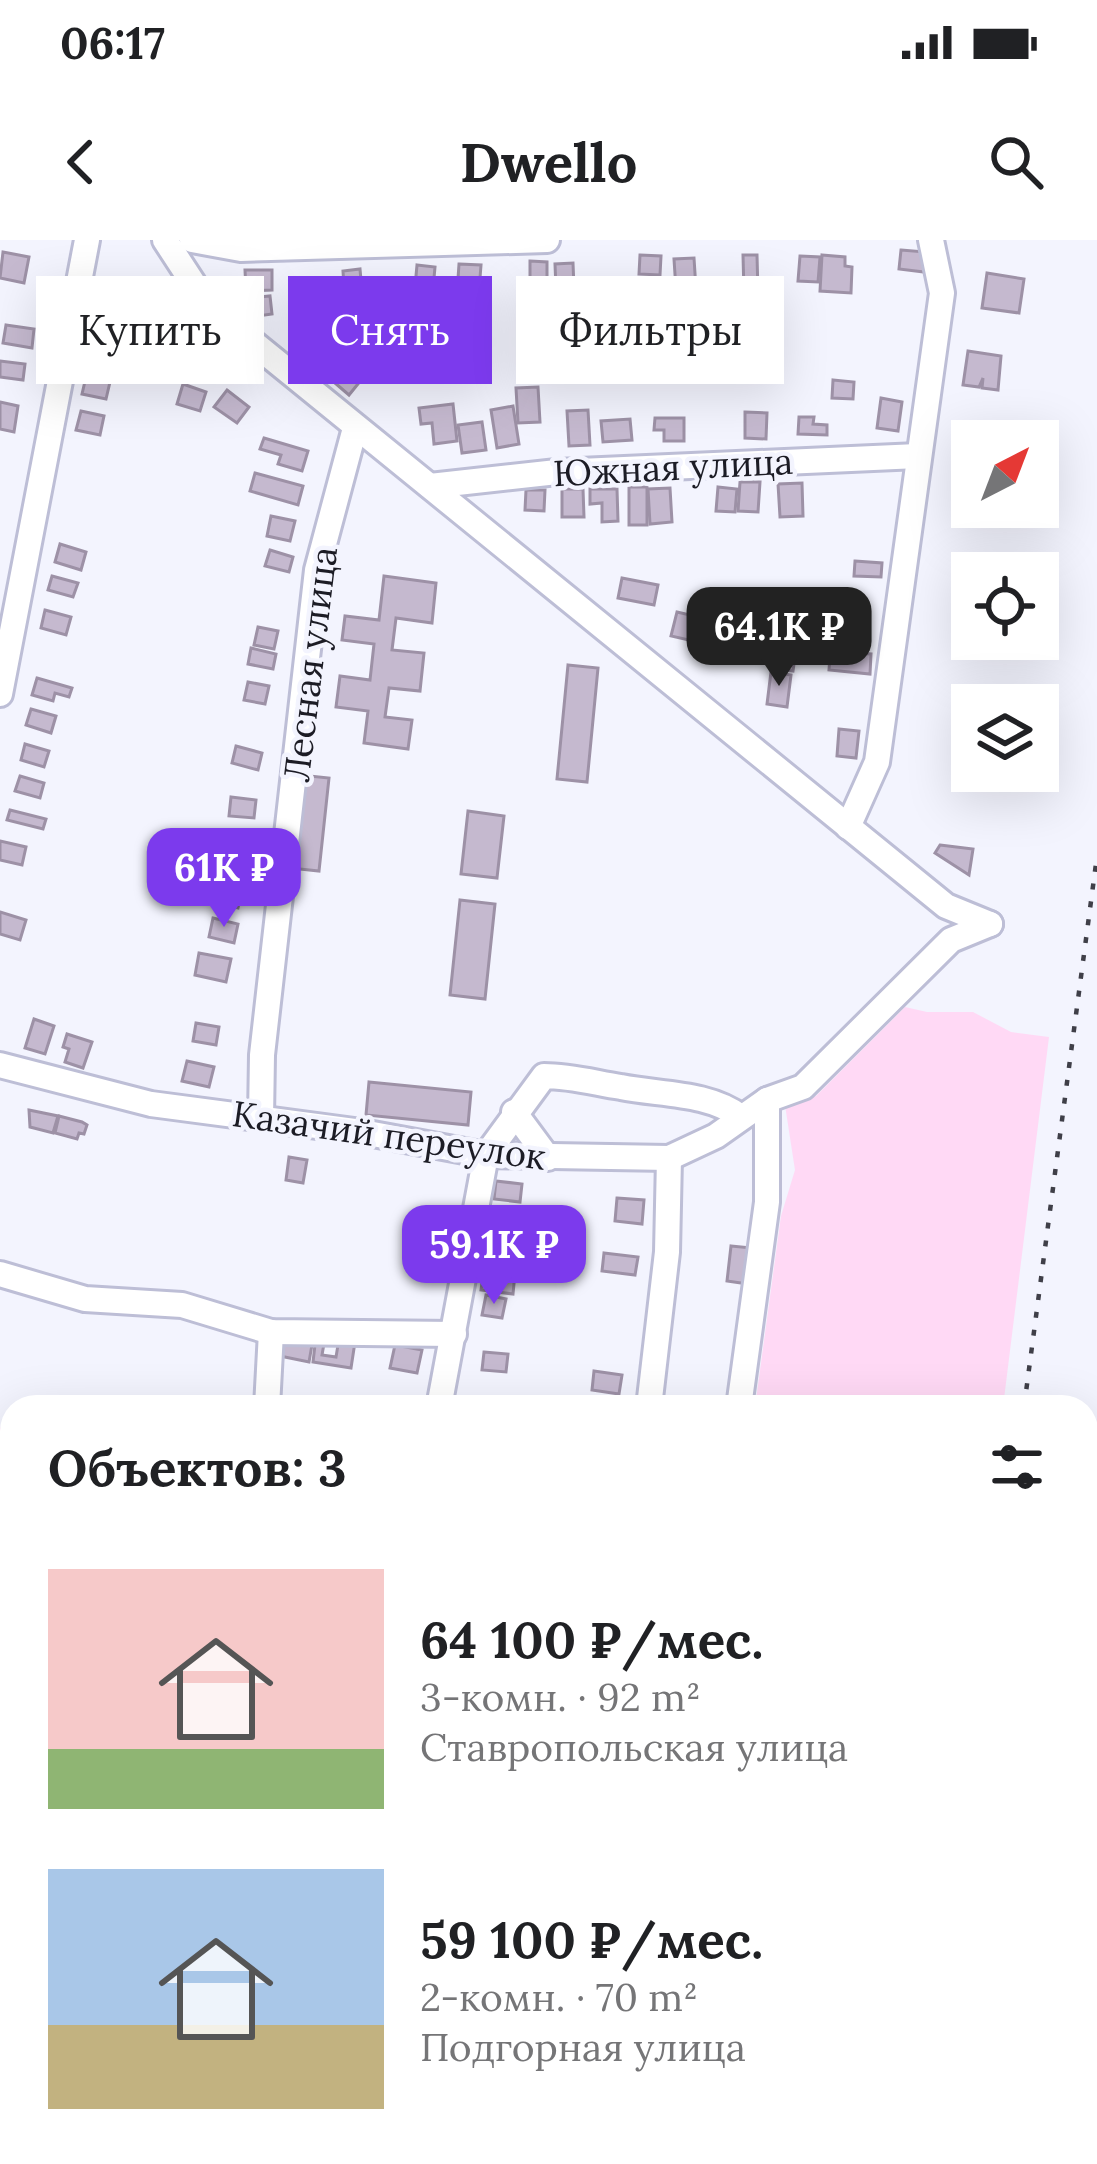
<!DOCTYPE html>
<html lang="ru">
<meta charset="utf-8">
<style>
body{margin:0;font-family:Lora,serif;background:#f6f6f6;color:#202124;height:100vh;display:flex;flex-direction:column;font-size:45px;white-space:nowrap}
*{box-sizing:border-box;margin:0}
p{font-size:39px;color:#757577}
.icon{flex:none;width:66px;height:66px;fill:none;stroke:currentColor;stroke-width:2;stroke-linecap:round;stroke-linejoin:round}
.map{position:relative;flex:1;overflow:hidden}
.sheet{position:absolute;left:0px;top:1155px;width:1098px;height:771px;display:flex;flex-direction:column;background:#fff;border-radius:36px 36px 0 0;box-shadow:0 12px 48px #0002}
.sheet>*{flex:none}
.hud{position:absolute;left:36px;top:36px;width:1026px;height:108px;display:flex;gap:24px}
.needle{width:78px;rotate:42deg}
.buttons{position:absolute;left:951px;top:180px;display:grid;gap:24px}
.buttons a{display:grid;place-items:center;width:108px;height:108px;border-radius:0px;background:#fff;box-shadow:0 12px 48px #0002;font-size:60px}
.price{position:absolute;translate:-50% -102px;padding:0 27px;border-radius:24px;background:#7c3aed;color:#fff;font-size:39px;line-height:78px;filter:drop-shadow(0 3px 6px #0008)}
.price::after{content:'';position:absolute;left:50%;top:72px;width:36px;height:27px;margin-left:-18px;background:inherit;clip-path:polygon(0 0,100% 0,50% 100%)}
.price.selected{background:#222;color:#fff}
ul{padding:0;list-style:none}
li{display:flex;align-items:center;gap:36px;height:300px;padding:0 48px}
li span{display:grid;place-items:center;flex:none;width:336px;height:240px;border-radius:0px;color:#555}
li>.icon{margin-inline-start:auto}
span .icon{width:144px;height:144px;fill:#fffc;stroke-width:1}
li b{font-size:51px}
h2{display:flex;justify-content:space-between;align-items:center;height:144px;padding:0 48px;font-size:51px}
.pill{padding:0 42px;border-radius:0px;background:#fff;box-shadow:0 12px 48px #0002;font-size:42px;line-height:108px}
.pill.selected{background:#7c3aed;color:#fff}
.status{display:flex;justify-content:space-between;align-items:center;height:84px;padding:0 60px;background:#fff;direction:ltr}
.status svg{height:33px;fill:currentColor}
header{display:flex;justify-content:space-between;align-items:center;height:156px;padding:0 48px;background:#fff;font-size:54px;font-weight:800}
.map>svg:first-child{display:block}
.green{fill:#ffd9f5}
.lines{fill:none;stroke-linecap:round;stroke-linejoin:round}
.river{stroke:#a1d0e9;stroke-width:27}
.building{fill:#c5b9cf;stroke:#9d91a6;stroke-width:3}
.minor-casing{stroke:#bdbed6;stroke-width:30}
.minor{stroke:#fff;stroke-width:24}
.rail{stroke:#3f3f48;stroke-width:4.5;stroke-dasharray:6 12;stroke-linecap:butt}
.labels{text-anchor:middle;dominant-baseline:central;stroke-width:9;stroke-linejoin:round;paint-order:stroke}
.street-label{font-size:36px;fill:#1c1c25;stroke:#f3f4fe}
</style>
<div class="status"><b>06:17</b><svg viewBox="0 0 49 12"><path d="M0 12V9h3v3zM5 12V6h3v6zM10 12V3h3v9zM15 12V0h3v12zM26 1h20v11H26zM47 4h2v5h-2z"/></svg></div>
<header><svg class="icon" aria-label="back" viewBox="0 0 24 24"><path d="M15 5l-7 7 7 7"/></svg>Dwello<svg class="icon" aria-label="search" viewBox="0 0 24 24"><circle cx="10" cy="10" r="6"/><path d="M15 15l6 6"/></svg></header>
<div class="map">
<svg width="1097" height="1924" viewBox="0 0 1097 1924">
<rect width="100%" height="100%" fill="#f3f4fe"/>
<g class="green">
<path d="M905,767L927,772H973L1011,792L1049,797L1003,1167H755L781,976L795,930L785,865L816,856Z"/>
<path d="M0,1187L12,1197V1914H545L546,1924H0Z"/>
</g>
<g class="lines">
<g class="river">
<path d="M0,1755L12,1763"/>
<path d="M230,1914L243,1924"/>
</g>
</g>
<g class="building">
<path d="M901,10L926,12L924,32L899,29Z"/>
<path d="M3,12L29,17L24,43L0,38Z"/>
<path d="M640,15L661,16L660,35L639,34Z"/>
<path d="M743,15H757L758,53H744Z"/>
<path d="M822,15L845,17V26L852,27L851,53L820,51Z"/>
<path d="M800,16L820,17L818,42L798,41Z"/>
<path d="M694,18L696,49L676,50L674,19Z"/>
<path d="M530,21L547,22V45H530Z"/>
<path d="M573,23L574,48L556,49L555,24Z"/>
<path d="M459,24L481,25L479,51H466V40L458,39Z"/>
<path d="M417,25L435,27L433,49L415,47Z"/>
<path d="M360,29L363,62L345,63L343,31Z"/>
<path d="M245,30H272V50L246,51Z"/>
<path d="M987,33L1024,39L1019,73L982,68Z"/>
<path d="M270,56L272,74L250,77L248,58Z"/>
<path d="M109,60L128,71L115,92L97,82Z"/>
<path d="M6,85L34,89L32,108L3,103Z"/>
<path d="M968,111L1001,116L998,150L982,148L983,138L979,147L963,145Z"/>
<path d="M88,117L119,124L116,137L86,130Z"/>
<path d="M0,121L25,124L23,140L0,137Z"/>
<path d="M352,122L366,134L349,155L335,143Z"/>
<path d="M86,137L110,142L106,159L82,154Z"/>
<path d="M833,140L854,142L853,159L832,158Z"/>
<path d="M183,144L206,152L200,171L177,164Z"/>
<path d="M538,147L540,182L518,183L516,148Z"/>
<path d="M227,150L249,167L237,183L214,167Z"/>
<path d="M881,158L902,162L898,191L877,188Z"/>
<path d="M0,162L18,166L14,192L0,189Z"/>
<path d="M453,164L457,201L434,204L432,183L421,184L419,168Z"/>
<path d="M513,166L519,204L497,208L491,170Z"/>
<path d="M588,170L590,205L569,206L567,171Z"/>
<path d="M81,171L104,176L100,195L76,190Z"/>
<path d="M745,172L767,173L766,199L745,198Z"/>
<path d="M799,177H814L813,184L827,185V195L798,194Z"/>
<path d="M655,178H684V201H664V190H654Z"/>
<path d="M630,179L632,200L603,202L601,181Z"/>
<path d="M482,182L486,210L462,213L458,185Z"/>
<path d="M264,198L308,211L302,231L278,224L281,215L260,209Z"/>
<path d="M255,233L303,246L298,265L250,251Z"/>
<path d="M740,242H760L758,272L738,271Z"/>
<path d="M802,243L803,276L780,277L778,244Z"/>
<rect x="629" y="247" width="18" height="38"/>
<path d="M718,247L737,249L735,272L716,271Z"/>
<path d="M670,248L672,282L650,284L648,249Z"/>
<path d="M562,249H583L584,277H562Z"/>
<path d="M590,249H617L618,281L602,282V263L590,264Z"/>
<path d="M526,250H545L544,271L525,270Z"/>
<path d="M271,276L295,281L290,301L267,296Z"/>
<path d="M60,304L86,312L81,330L55,322Z"/>
<path d="M270,310L293,317L289,332L265,326Z"/>
<path d="M855,321L882,323L881,337L854,336Z"/>
<path d="M52,336L78,343L73,357L48,350Z"/>
<path d="M384,336L436,343L432,383L396,378L392,410L424,413L420,451L389,448L385,477L412,480L408,509L364,503L368,471L336,467L340,436L370,440L374,404L342,400L345,376L379,380Z"/>
<path d="M622,338L658,345L654,365L618,358Z"/>
<path d="M45,370L71,377L66,395L41,388Z"/>
<path d="M677,372L699,377L693,401L671,396Z"/>
<path d="M258,387L278,391L274,409L254,405Z"/>
<path d="M780,399L797,402L793,431L776,429Z"/>
<path d="M831,402L854,403V413L871,414L870,434L829,430Z"/>
<path d="M251,408L276,414L273,429L248,424Z"/>
<path d="M568,425L598,428L587,542L557,539Z"/>
<path d="M771,432L791,435L787,467L767,464Z"/>
<path d="M37,438L72,448L69,457L55,453L53,461L32,455Z"/>
<path d="M248,442L269,446L265,464L244,460Z"/>
<path d="M31,469L56,476L51,493L26,485Z"/>
<path d="M839,489L859,491L856,518L837,516Z"/>
<path d="M25,504L49,511L44,527L21,520Z"/>
<path d="M236,506L262,513L258,530L232,523Z"/>
<path d="M300,535L329,538L319,631L290,628Z"/>
<path d="M20,536L44,543L40,558L15,551Z"/>
<path d="M231,557L256,560L254,578L229,576Z"/>
<path d="M10,570L46,579L43,589L7,580Z"/>
<path d="M468,571L504,576L497,638L461,634Z"/>
<path d="M0,601L26,607L22,625L0,620Z"/>
<path d="M940,605L973,609L969,635L935,613Z"/>
<path d="M210,608L251,617L244,648L203,639Z"/>
<path d="M210,643L242,650L238,668L206,660Z"/>
<path d="M460,660L495,664L485,759L450,755Z"/>
<path d="M0,672L26,680L20,700L0,694Z"/>
<path d="M213,678L238,684L234,703L209,697Z"/>
<path d="M199,713L231,719L226,742L195,735Z"/>
<path d="M34,779L54,786L45,814L25,808Z"/>
<path d="M196,783L219,787L216,805L193,801Z"/>
<path d="M67,794L92,802L83,828L65,822L69,809L63,807Z"/>
<path d="M187,821L214,827L209,847L182,841Z"/>
<path d="M369,842L471,852L468,885L366,875Z"/>
<path d="M29,870L58,876L53,893L30,887Z"/>
<path d="M59,876L82,882L87,885L84,894L79,893L77,899L55,893Z"/>
<path d="M289,917L307,920L303,943L286,940Z"/>
<path d="M496,941L522,944L520,962L494,959Z"/>
<path d="M617,958L644,960L642,984L615,981Z"/>
<path d="M494,969L549,978L544,1003L490,993Z"/>
<path d="M494,998L518,1003L515,1020L491,1016Z"/>
<path d="M731,1006L752,1008L748,1044L727,1041Z"/>
<path d="M604,1013L638,1017L635,1035L602,1031Z"/>
<path d="M484,1029L515,1033L513,1054L481,1050Z"/>
<path d="M486,1055L506,1059L502,1078L482,1075Z"/>
<path d="M294,1095L313,1099L309,1122L280,1116L282,1104L293,1105Z"/>
<path d="M316,1096L325,1098L322,1115L336,1117L339,1099L355,1102L351,1128L313,1122Z"/>
<path d="M395,1105L422,1110L417,1133L390,1128Z"/>
<path d="M484,1112L508,1114L506,1132L482,1130Z"/>
<path d="M594,1131L622,1135L619,1154L592,1150Z"/>
</g>
<g class="lines">
<g class="minor-casing">
<g id="minor">
<path d="M165,0L208,66L946,666L990,684"/>
<path d="M192,0L241,9L547,0"/>
<path d="M430,246L557,232L918,216"/>
<path d="M0,454L87,0"/>
<path d="M848,587L877,522L942,53L931,0"/>
<path d="M0,825L151,864L362,892L486,915L669,918L716,896L767,860L803,847L951,700L990,684"/>
<path d="M514,872L548,918"/>
<path d="M261,878L262,815L317,330L355,188"/>
<path d="M0,1034L85,1059L182,1065L271,1092L454,1094"/>
<path d="M267,1167L271,1092"/>
<path d="M439,1167L486,915L544,836C571,836 595,843 621,847C660,855 708,852 741,877"/>
<path d="M649,1167L667,1012L669,918"/>
<path d="M739,1167L767,962V860"/>
</g>
</g>
<use href="#minor" class="minor"/>
<g class="rail">
<path d="M1024,1167L1097,616"/>
<path d="M918,1924L920,1914"/>
</g>
</g>
<g class="labels">
<g class="street-label">
<text transform="translate(673 227) rotate(-3)">Южная улица</text>
<text transform="translate(310 424) rotate(-83)">Лесная улица</text>
<text transform="translate(389 895) rotate(8)">Казачий переулок</text>
</g>
</g>
</svg>
<div class="buttons">
<a><svg class="needle" viewBox="-14 -14 28 28"><path d="M0-13l5 13h-10z" fill="#e53935"/><path d="M0 13l5-13h-10z" fill="#757577"/></svg></a>
<a><svg class="icon" aria-label="locate" viewBox="0 0 24 24"><circle cx="12" cy="12" r="6"/><path d="M12 2v4M12 18v4M2 12h4M18 12h4"/></svg></a>
<a><svg class="icon" aria-label="layers" viewBox="0 0 24 24"><path d="M12 4l9 5-9 5-9-5zM3 14l9 5 9-5"/></svg></a>
</div>
<b class="price selected" style="left:779px;top:449px">64.1K ₽</b>
<b class="price" style="left:224px;top:690px">61K ₽</b>
<b class="price" style="left:494px;top:1067px">59.1K ₽</b>
<div class="hud">
<a class="pill">Купить</a>
<a class="pill selected">Снять</a>
<a class="pill">Фильтры</a>
</div>
<section class="sheet">
<h2>Объектов: 3<svg class="icon" aria-label="filters" viewBox="0 0 24 24"><path d="M4 7h16M4 17h16"/><circle cx="9" cy="7" r="2"/><circle cx="15" cy="17" r="2"/></svg></h2>
<ul>
<li><span style="background:linear-gradient(#f6c9c9 75%,#8fb573 0)"><svg class="icon" aria-label="home" viewBox="0 0 24 24"><path d="M3 11l9-7 9 7M6 9v11h12V9"/></svg></span><div><b>64 100 ₽/мес.</b><p>3-комн. · 92 m²</p><p>Ставропольская улица</p></div></li>
<li><span style="background:linear-gradient(#a9c7e8 65%,#c2b280 0)"><svg class="icon" aria-label="home" viewBox="0 0 24 24"><path d="M3 11l9-7 9 7M6 9v11h12V9"/></svg></span><div><b>59 100 ₽/мес.</b><p>2-комн. · 70 m²</p><p>Подгорная улица</p></div></li>
</ul>
</section>
</div>
